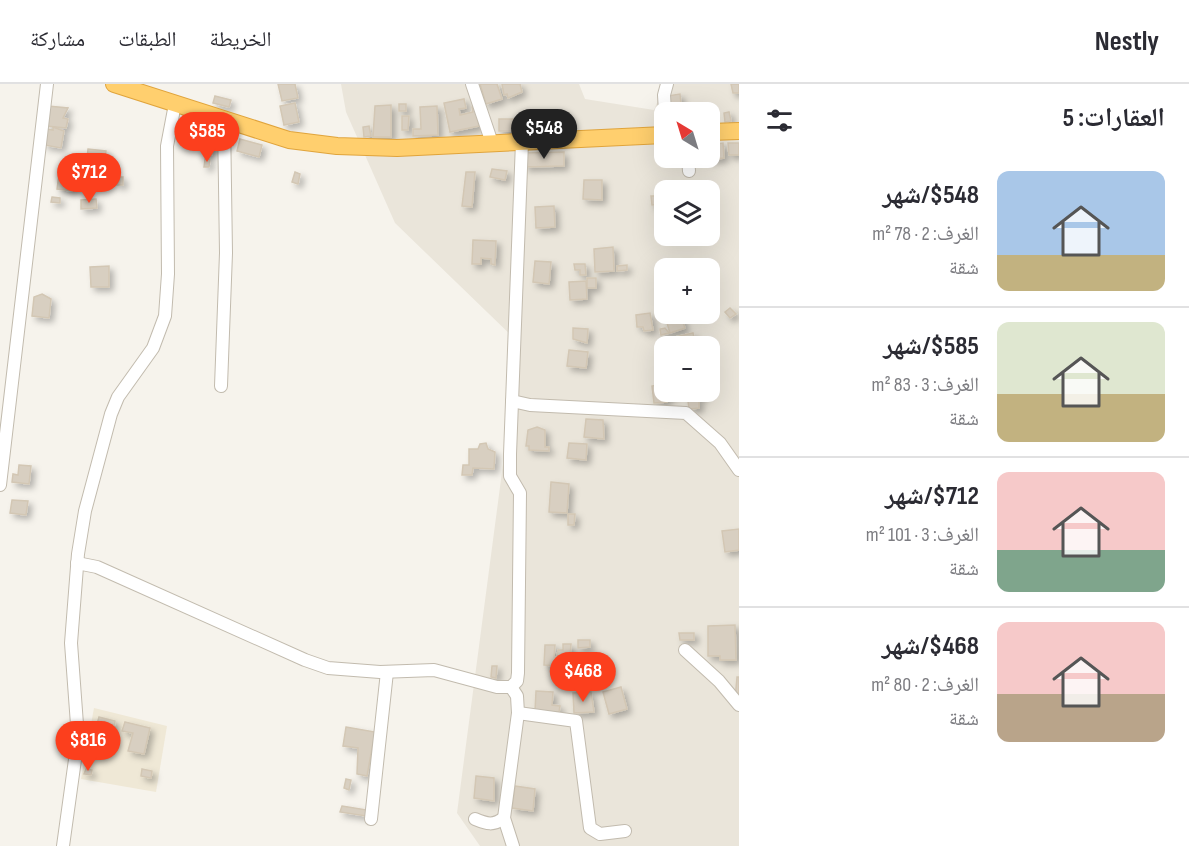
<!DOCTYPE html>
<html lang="ar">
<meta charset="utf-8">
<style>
body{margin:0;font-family:"Sofia Sans Condensed","Noto Naskh Arabic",sans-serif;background:#f7f7f7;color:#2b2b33;direction:rtl;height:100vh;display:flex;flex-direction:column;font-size:22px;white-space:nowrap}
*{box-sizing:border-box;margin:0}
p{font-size:20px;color:#7c7c81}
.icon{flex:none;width:33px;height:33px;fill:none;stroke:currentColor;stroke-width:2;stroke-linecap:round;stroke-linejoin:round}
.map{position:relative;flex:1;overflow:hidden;direction:ltr}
.details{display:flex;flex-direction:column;background:#fff;width:450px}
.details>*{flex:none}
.needle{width:39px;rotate:322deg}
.controls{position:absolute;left:654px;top:18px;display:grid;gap:12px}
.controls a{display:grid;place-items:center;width:66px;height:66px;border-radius:12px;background:#fff;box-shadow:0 6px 24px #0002;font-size:30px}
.price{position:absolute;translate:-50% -51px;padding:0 14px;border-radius:21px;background:#fc3f1d;color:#fff;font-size:20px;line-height:39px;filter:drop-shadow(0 2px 3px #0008)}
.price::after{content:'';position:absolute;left:50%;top:36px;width:18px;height:14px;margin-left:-9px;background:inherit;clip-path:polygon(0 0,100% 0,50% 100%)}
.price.current{background:#222;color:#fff}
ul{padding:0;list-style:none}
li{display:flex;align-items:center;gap:18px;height:150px;padding:0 24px}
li+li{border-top:2px solid #e1e1e2}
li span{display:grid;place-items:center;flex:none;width:168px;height:120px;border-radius:12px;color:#555}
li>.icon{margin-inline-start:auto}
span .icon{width:72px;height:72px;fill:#fffc;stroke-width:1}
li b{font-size:26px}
h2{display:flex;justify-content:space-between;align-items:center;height:72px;padding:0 24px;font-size:26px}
header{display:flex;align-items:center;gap:36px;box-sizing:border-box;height:84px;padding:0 30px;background:#fff;border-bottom:2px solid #e1e1e2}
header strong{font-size:28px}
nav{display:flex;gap:33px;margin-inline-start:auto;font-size:21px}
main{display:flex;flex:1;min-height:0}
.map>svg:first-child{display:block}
.residential{fill:#eae5da;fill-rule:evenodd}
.education{fill:#efe8d6}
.building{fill:#d8cfc1;stroke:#d3c7b4;stroke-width:1.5;filter:url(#shadow)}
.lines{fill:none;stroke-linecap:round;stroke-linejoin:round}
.minor-casing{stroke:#c2bbae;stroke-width:14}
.highway-casing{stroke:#e0a43c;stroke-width:18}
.minor{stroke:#fff;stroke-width:12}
.highway{stroke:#ffcf6e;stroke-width:16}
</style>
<header>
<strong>Nestly</strong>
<nav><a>الخريطة</a><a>الطبقات</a><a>مشاركة</a></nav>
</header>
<main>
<section class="details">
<h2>العقارات: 5<svg class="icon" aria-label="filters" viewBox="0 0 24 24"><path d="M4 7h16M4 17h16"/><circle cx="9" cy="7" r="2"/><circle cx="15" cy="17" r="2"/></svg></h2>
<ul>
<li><span style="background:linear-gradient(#a9c7e8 70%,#c2b280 0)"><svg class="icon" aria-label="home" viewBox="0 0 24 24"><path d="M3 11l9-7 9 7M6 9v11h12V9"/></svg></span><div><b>$548/شهر</b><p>الغرف: 2 · 78 m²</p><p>شقة</p></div></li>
<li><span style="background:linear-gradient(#dfe7d0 60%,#c2b280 0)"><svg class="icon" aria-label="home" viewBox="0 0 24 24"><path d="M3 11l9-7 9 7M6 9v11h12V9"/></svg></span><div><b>$585/شهر</b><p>الغرف: 3 · 83 m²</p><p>شقة</p></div></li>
<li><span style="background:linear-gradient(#f6c9c9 65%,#7fa58c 0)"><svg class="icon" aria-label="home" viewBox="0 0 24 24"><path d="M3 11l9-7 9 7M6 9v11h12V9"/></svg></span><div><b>$712/شهر</b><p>الغرف: 3 · 101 m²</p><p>شقة</p></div></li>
<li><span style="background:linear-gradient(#f6c9c9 60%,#b9a48a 0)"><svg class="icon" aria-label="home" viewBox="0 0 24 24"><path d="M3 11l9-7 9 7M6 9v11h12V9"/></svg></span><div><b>$468/شهر</b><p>الغرف: 2 · 80 m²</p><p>شقة</p></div></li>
</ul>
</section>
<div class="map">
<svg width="739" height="762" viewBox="0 0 739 762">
<defs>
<filter id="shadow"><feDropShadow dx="4" dy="4" stdDeviation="3" flood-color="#0004"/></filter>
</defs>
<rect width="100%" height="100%" fill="#f6f3ec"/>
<path class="residential" d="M341,0H579L585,15L654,26L665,0H739V762H480L457,729L519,259L395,139L346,28ZM664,28H710V74H664ZM664,106H710V152H664ZM664,184H710V230H664ZM664,262H710V308H664Z"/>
<path class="education" d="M94,624L167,642L156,708L81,695Z"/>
<g class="building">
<path d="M278,0H295L298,14L282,17Z"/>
<path d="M480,0H497L502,15L486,20Z"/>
<path d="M502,0H520L522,8L508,14L507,10L504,11Z"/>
<path d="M731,0H739V9H733Z"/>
<path d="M680,10L681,21L669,23L667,12Z"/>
<path d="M215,12L231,16L229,23L213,19Z"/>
<path d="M464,15L466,24L459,25L460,31L473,28L472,23L475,22L479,42L450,48L444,19Z"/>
<path d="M295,19L299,38L284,41L280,22Z"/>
<rect x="399" y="20" width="7" height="7"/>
<path d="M391,21V53H373L375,22Z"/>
<path d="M48,22L68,24L63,34L68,35L66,44L46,42Z"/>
<path d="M437,22L438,51L413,52V45H421L420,23Z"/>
<path d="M729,28L731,37L725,38L724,29Z"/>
<path d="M402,32H409L408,46H402Z"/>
<rect x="499" y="35" width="36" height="12"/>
<path d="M369,42L371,52L364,53L363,43Z"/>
<path d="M53,43L64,47L61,64L44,61L47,45L53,46Z"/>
<path d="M240,55L262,61L259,73L237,67Z"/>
<path d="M723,59L724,74L706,76L710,74V61Z"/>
<path d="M728,59H739V71H729Z"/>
<path d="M205,60H213L212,71H205Z"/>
<path d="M88,65L106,67L104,86L86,84Z"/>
<path d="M564,68V82L525,83V69Z"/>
<path d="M205,75H210L209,83H204Z"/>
<path d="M492,85L507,87L505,96L490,93Z"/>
<path d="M295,88L300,90L298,100L292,98Z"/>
<path d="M466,88H475L472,123L462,122Z"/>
<path d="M59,90L74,92L76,100L72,107L57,105Z"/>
<path d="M117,93H123V101H116Z"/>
<path d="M584,96H602V116L583,115Z"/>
<path d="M651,112H664V120L652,121Z"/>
<path d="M52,113L60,114V119L51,118Z"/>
<path d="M96,115L97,124L81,125V116Z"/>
<path d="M554,122L555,143L536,144L535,123Z"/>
<path d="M473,156L496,157L495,181L491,180V175L481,174V180H472Z"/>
<path d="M613,163L614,187L595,188L594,165Z"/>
<path d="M535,177L551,178L549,200L533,198Z"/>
<path d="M574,180H585L586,191H580V186H575Z"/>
<path d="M627,181V186L617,187V182Z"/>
<path d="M109,182V203H91L90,183Z"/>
<rect x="587" y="194" width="9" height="10"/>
<path d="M586,197L587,215L570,216L569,198Z"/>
<path d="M42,210L51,215L49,234L32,232L34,213Z"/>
<path d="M730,224L736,230L730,234L725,228Z"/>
<path d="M650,229L653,246L644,247L643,243H637L636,231Z"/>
<path d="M664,229L680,230L685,244L670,249Z"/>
<path d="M573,244L588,245L587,259L573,255Z"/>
<path d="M665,244L669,249L661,251L660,245Z"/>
<path d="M693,249L696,262H676L675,253Z"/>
<path d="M569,266L588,268L586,284L567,282Z"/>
<path d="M664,300V308H672L673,312L666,313L667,318L654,319L652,302Z"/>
<path d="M687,308H703L704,312L688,315Z"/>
<path d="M699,316V324L689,325L688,317Z"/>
<path d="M586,335L603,336L604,355L584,353Z"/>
<path d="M537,343L545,346V363H549V367L529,366V362H526L528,346Z"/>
<path d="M486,359L488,365L495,368L494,385L473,384L472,391H462L463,381H469V365H478L480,360Z"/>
<path d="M569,359L587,360L586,376L567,374Z"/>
<path d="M19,381L31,382L29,400L12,398L13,390L18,391Z"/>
<path d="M551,398L569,400L567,429L549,428Z"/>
<path d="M12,416L28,417L26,431L10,429Z"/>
<path d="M568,430H575L574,441H568Z"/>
<path d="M739,445V466L725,468L722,447Z"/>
<path d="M735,541L736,576H720V572H708V542Z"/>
<path d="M679,549H694V556H680Z"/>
<path d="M578,556H590V563L578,564Z"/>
<path d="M563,560H571L570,572H576V583L544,581L545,561H555L554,573H557L558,566H563Z"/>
<path d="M492,582H497L496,594L491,593Z"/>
<path d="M737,593H739V616H735Z"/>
<path d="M621,603L627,625L609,630L603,608Z"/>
<path d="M536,607L553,608L552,621L560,622L559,628L535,627Z"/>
<path d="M591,608L594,628L574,629L573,609Z"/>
<path d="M99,633L115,637L114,644L97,640Z"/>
<path d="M125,638L150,644L144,670L128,667L133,649L122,647Z"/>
<path d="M346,643L375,648L367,692L357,690L358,664L343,662Z"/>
<path d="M86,685L92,686L91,691L84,690Z"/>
<path d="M142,685L152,687L151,694L141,692Z"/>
<path d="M476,692L494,694V717L474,714Z"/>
<path d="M346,695L351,696L349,706L344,704Z"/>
<path d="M515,702L535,705L533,727L512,724Z"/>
<path d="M342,722L367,726L366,732L340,728Z"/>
</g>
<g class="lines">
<g class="minor-casing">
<g id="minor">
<path d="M472,0L492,59"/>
<path d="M665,28L664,11L667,0"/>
<path d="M688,74L689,87"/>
<path d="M221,302L226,169L224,35"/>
<path d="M512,317L530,321L686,329L720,359L739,386"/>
<path d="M0,401L47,0"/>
<path d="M77,479L97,483L305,576L328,584L380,588L434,586L497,603H511L517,597L518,589L520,409L510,392V370L522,58"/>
<path d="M685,566L719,597L739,621"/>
<path d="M511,603L517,612L518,629L504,734L513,762"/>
<path d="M518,629L576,637L590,744L600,750L625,747"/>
<path d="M371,735L387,588"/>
<path d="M475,735C487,740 493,742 504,734"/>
<path d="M63,762L78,654L71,559L78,470L85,427L111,330L118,313L153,264L165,232L168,190L167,62L175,20"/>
</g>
</g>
<g class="highway-casing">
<g id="highway">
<path d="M114,0L289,56L337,62L397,64L664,51"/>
<path d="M710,48L739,47"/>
</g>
</g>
<use href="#minor" class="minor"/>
<use href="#highway" class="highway"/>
</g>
</svg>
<div class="controls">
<a><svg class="needle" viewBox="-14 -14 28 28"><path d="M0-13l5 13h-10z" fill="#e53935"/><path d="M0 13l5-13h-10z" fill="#7c7c81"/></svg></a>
<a><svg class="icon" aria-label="layers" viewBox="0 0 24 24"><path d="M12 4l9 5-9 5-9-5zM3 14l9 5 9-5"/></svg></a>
<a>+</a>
<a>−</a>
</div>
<b class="price current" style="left:544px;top:76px">$548</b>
<b class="price" style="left:207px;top:79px">$585</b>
<b class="price" style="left:89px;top:120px">$712</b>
<b class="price" style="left:583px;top:619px">$468</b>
<b class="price" style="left:88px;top:688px">$816</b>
</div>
</main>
